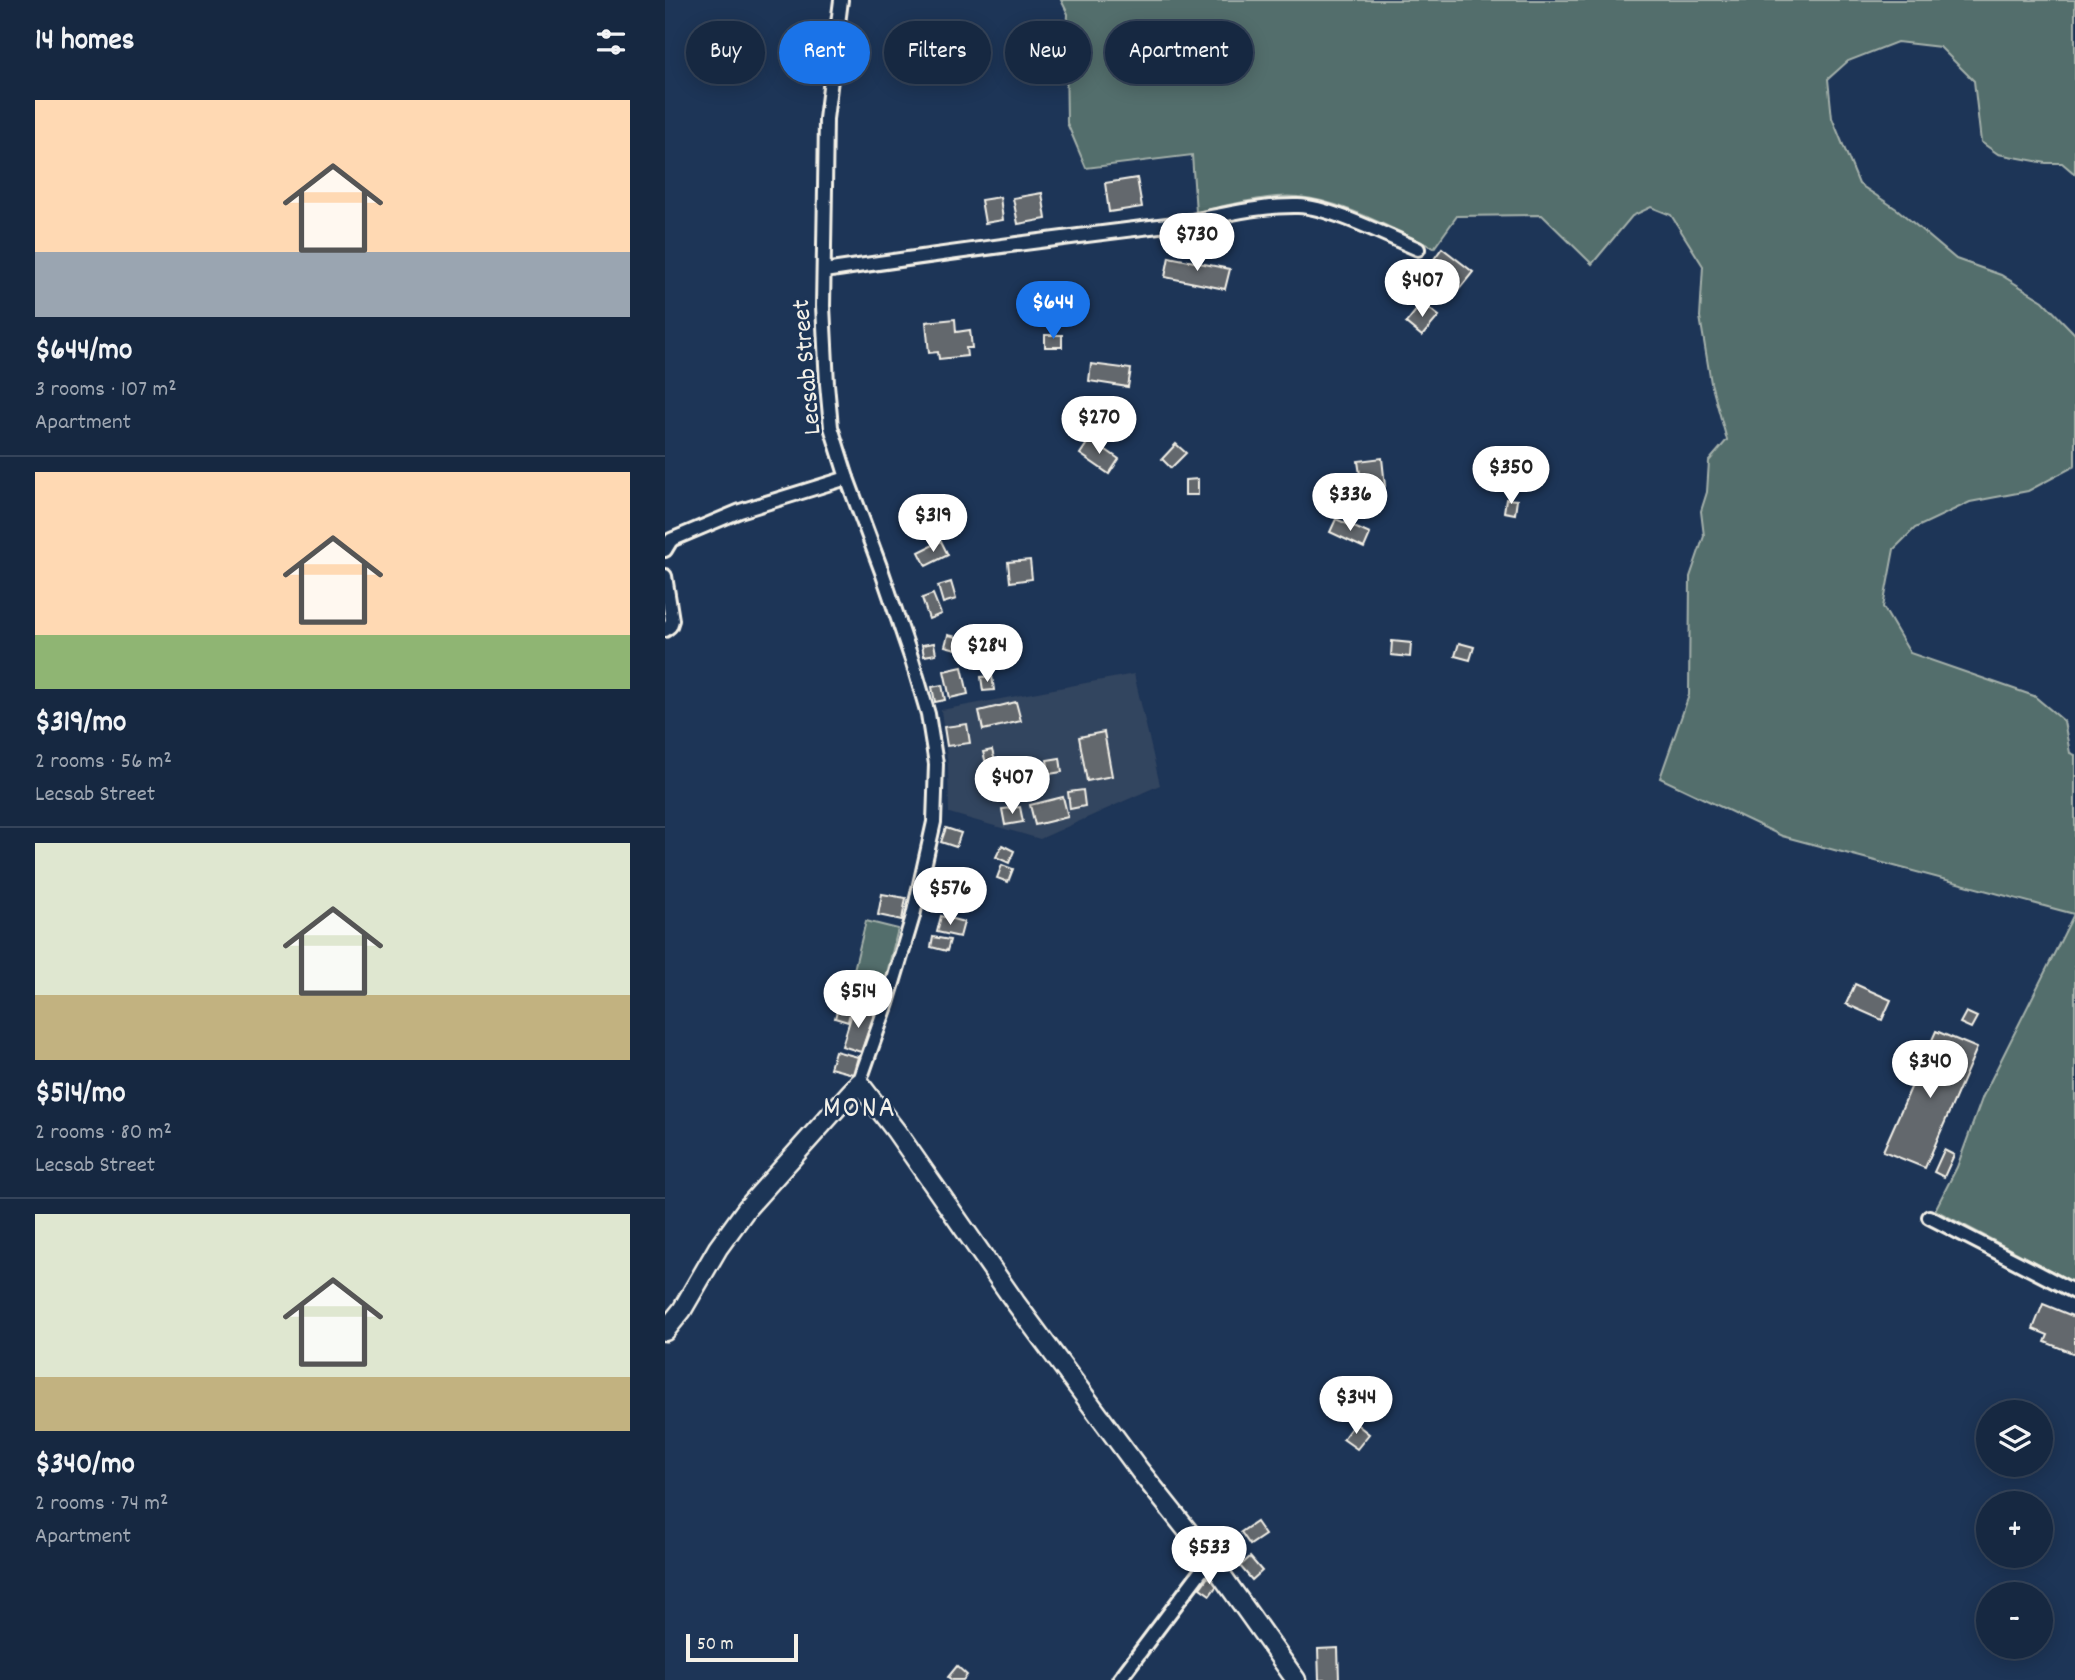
<!DOCTYPE html>
<meta charset="utf-8">
<style>
body{margin:0;font-family:Dekko,sans-serif;background:#1f3048;color:#f1f3f6;height:100vh;display:flex;flex-direction:column;font-size:26px;white-space:nowrap}
*{box-sizing:border-box;margin:0}
p{font-size:23px;color:#9ea6b1}
.icon{flex:none;width:38px;height:38px;fill:none;stroke:currentColor;stroke-width:2;stroke-linecap:round;stroke-linejoin:round}
.map{position:relative;flex:1;overflow:hidden}
.details{display:flex;flex-direction:column;background:#162841;width:665px}
.details>*{flex:none}
.banner{position:absolute;left:21px;top:21px;width:665px;height:63px;display:flex;gap:14px}
.fabs{position:absolute;left:1311px;top:1400px;display:grid;gap:14px}
.fabs a{display:grid;place-items:center;width:77px;height:77px;border-radius:50%;background:#162841;box-shadow:0 4px 18px #0003,0 0 0 2px #35445a;font-size:35px}
.scale{position:absolute;left:21px;bottom:18px;width:112px;box-sizing:border-box;padding-left:7px;border:4px solid #f4f1e8;border-top:0;font-size:19px;line-height:24px;white-space:nowrap;color:#f4f1e8;-webkit-text-stroke:5px #1d3557;paint-order:stroke}
.price{position:absolute;translate:-50% -60px;padding:0 16px;border-radius:24px;background:#fff;color:#222;font-size:23px;line-height:46px;filter:drop-shadow(0 2px 4px #0008)}
.price::after{content:'';position:absolute;left:50%;top:42px;width:21px;height:16px;margin-left:-10px;background:inherit;clip-path:polygon(0 0,100% 0,50% 100%)}
.price.on{background:#1a73e8;color:#fff}
ul{padding:0;list-style:none}
li{display:grid;align-content:center;gap:14px;height:371px;padding:0 35px}
li+li{border-top:2px solid #35445a}
li span{display:grid;place-items:center;height:217px;border-radius:0px;color:#555}
li>.icon{margin-inline-start:auto}
span .icon{width:126px;height:126px;fill:#fffc;stroke-width:1}
li b{font-size:30px}
h2{display:flex;justify-content:space-between;align-items:center;height:84px;padding:0 35px;font-size:30px}
.pill{padding:0 24px;border-radius:32px;background:#162841;box-shadow:0 4px 18px #0003,0 0 0 2px #35445a;font-size:24px;line-height:63px}
.pill.on{background:#1a73e8;color:#fff}
main{display:flex;flex:1;min-height:0}
.map>svg:first-child{display:block}
.built{fill:#32445e}
.green{fill:#536e6c;stroke:#a4b0aa;stroke-width:2}
.building{fill:#63676d;stroke:#f4f1e8;stroke-width:2}
.lines{fill:none;stroke-linecap:round;stroke-linejoin:round}
.street-casing{stroke:#f4f1e8;stroke-width:18}
.secondary-casing{stroke:#f4f1e8;stroke-width:23}
.street{stroke:#1d3557;stroke-width:12}
.secondary{stroke:#1d3557;stroke-width:18}
.labels{text-anchor:middle;dominant-baseline:central;stroke-width:5;stroke-linejoin:round;paint-order:stroke}
.street-label{font-size:26px;fill:#f4f1e8;stroke:#1d3557}
.quarter-label{font-size:30px;letter-spacing:2px;fill:#f4f1e8;stroke:#1d3557}
</style>
<main>
<section class="details">
<h2>14 homes<svg class="icon" aria-label="filters" viewBox="0 0 24 24"><path d="M4 7h16M4 17h16"/><circle cx="9" cy="7" r="2"/><circle cx="15" cy="17" r="2"/></svg></h2>
<ul>
<li><span style="background:linear-gradient(#ffd9b3 70%,#9aa5b1 0)"><svg class="icon" aria-label="home" viewBox="0 0 24 24"><path d="M3 11l9-7 9 7M6 9v11h12V9"/></svg></span><div><b>$644/mo</b><p>3 rooms · 107 m²</p><p>Apartment</p></div></li>
<li><span style="background:linear-gradient(#ffd9b3 75%,#8fb573 0)"><svg class="icon" aria-label="home" viewBox="0 0 24 24"><path d="M3 11l9-7 9 7M6 9v11h12V9"/></svg></span><div><b>$319/mo</b><p>2 rooms · 56 m²</p><p>Lecsab Street</p></div></li>
<li><span style="background:linear-gradient(#dfe7d0 70%,#c2b280 0)"><svg class="icon" aria-label="home" viewBox="0 0 24 24"><path d="M3 11l9-7 9 7M6 9v11h12V9"/></svg></span><div><b>$514/mo</b><p>2 rooms · 80 m²</p><p>Lecsab Street</p></div></li>
<li><span style="background:linear-gradient(#dfe7d0 75%,#c2b280 0)"><svg class="icon" aria-label="home" viewBox="0 0 24 24"><path d="M3 11l9-7 9 7M6 9v11h12V9"/></svg></span><div><b>$340/mo</b><p>2 rooms · 74 m²</p><p>Apartment</p></div></li>
</ul>
</section>
<div class="map">
<svg width="1410" height="1680" viewBox="0 0 1410 1680">
<rect width="100%" height="100%" fill="#1d3557"/>
<filter id="ink" filterUnits="userSpaceOnUse"><feTurbulence type="fractalNoise" baseFrequency=".0143" numOctaves="2"/><feDisplacementMap in="SourceGraphic" scale="14" xChannelSelector="R" yChannelSelector="G"/><feConvolveMatrix kernelMatrix="1 2 1 2 8 2 1 2 1" color-interpolation-filters="sRGB"/></filter>
<g filter="url(#ink)">
<path class="built" d="M469,674L495,785L375,839L284,813L283,766L276,710Z"/>
<g class="green">
<path d="M396,0H1410V174L1397,163H1381L1333,154L1316,142L1309,81L1275,47L1232,42L1183,61L1163,79L1167,118L1194,184L1233,210L1291,259L1336,275L1378,301L1410,334V466L1363,491L1305,502L1250,528L1229,549L1218,607L1245,653L1369,696L1399,721L1405,753L1410,755V1283L1270,1210L1292,1167L1318,1096L1409,914L1117,836L995,778L1024,695L1025,577L1039,536L1036,511L1042,492L1044,461L1062,440L1046,383L1035,317L1038,266L1006,215L986,207L967,216L927,264L877,215L792,216L769,248C729,230 676,200 633,197C604,194 560,206 531,212L527,155L421,168L402,123L401,57L403,14Z"/>
<path d="M201,921L233,929L216,997L184,990Z"/>
</g>
<g class="building">
<path d="M472,178L477,207L444,212L440,183Z"/>
<path d="M377,193L381,219L353,224L348,198Z"/>
<path d="M335,197L338,220L320,223L316,200Z"/>
<path d="M777,248L808,272L787,298L766,282L778,266L769,259Z"/>
<path d="M504,257L565,269L560,289L500,277Z"/>
<path d="M757,303L774,316L757,336L741,323Z"/>
<path d="M290,319L291,332L305,330L307,348H301L302,356L274,359L273,352L264,353L261,322Z"/>
<rect x="380" y="335" width="17" height="12"/>
<path d="M426,364L466,369L463,387L424,381Z"/>
<path d="M425,439L454,459L444,474L415,454Z"/>
<path d="M511,444L521,453L506,468L497,459Z"/>
<path d="M717,458L720,486L697,488L693,461Z"/>
<path d="M533,479V495H520V480Z"/>
<path d="M841,499L852,500L850,514L839,512Z"/>
<path d="M671,519L705,534L699,548L665,532Z"/>
<path d="M276,541L283,555L261,566L254,552Z"/>
<path d="M365,560L367,579L345,582L343,562Z"/>
<path d="M286,582L291,599L278,603L273,586Z"/>
<path d="M268,594L276,614L264,619L257,598Z"/>
<path d="M283,635L297,638L295,650L280,646Z"/>
<path d="M727,641L746,643L745,657L726,655Z"/>
<path d="M269,643L271,654L259,656L257,645Z"/>
<path d="M794,643L809,647L805,660L790,656Z"/>
<path d="M297,667L303,694L285,698L279,671Z"/>
<path d="M327,676L329,690L318,691L316,677Z"/>
<path d="M277,685L280,700L270,702L267,687Z"/>
<path d="M351,702L356,721L318,730L314,711Z"/>
<path d="M302,724L305,743L282,746L279,727Z"/>
<path d="M439,732L447,776L422,781L414,737Z"/>
<path d="M327,750L331,765L322,767L318,752Z"/>
<path d="M395,758L397,772L384,774L382,760Z"/>
<path d="M418,790L420,806L405,809L403,792Z"/>
<path d="M398,797L403,817L370,825L365,805Z"/>
<path d="M355,807L358,822L340,825L337,809Z"/>
<path d="M281,828L296,833L291,847L276,842Z"/>
<path d="M337,845L349,851L344,863L331,857Z"/>
<path d="M337,865L348,869L343,882L332,878Z"/>
<path d="M217,894L241,898L237,920L213,915Z"/>
<path d="M276,916L299,922L295,937L272,932Z"/>
<path d="M268,937L285,940L282,951L266,947Z"/>
<path d="M1190,984L1226,1000L1217,1020L1181,1004Z"/>
<path d="M174,1004L186,1007L183,1022L170,1018Z"/>
<path d="M189,1007L209,1014L196,1052L177,1046Z"/>
<path d="M1301,1012L1312,1017L1306,1028L1295,1023Z"/>
<path d="M1271,1031L1312,1048L1260,1168L1218,1151Z"/>
<path d="M170,1051L193,1057L188,1074L165,1068Z"/>
<path d="M1279,1150L1289,1155L1279,1177L1269,1172Z"/>
<path d="M1378,1304L1410,1317V1354L1380,1342L1383,1335L1368,1329Z"/>
<path d="M690,1423L704,1434L692,1449L678,1439Z"/>
<path d="M591,1522L600,1535L585,1545L576,1532Z"/>
<path d="M567,1536L577,1556L558,1565L548,1545Z"/>
<path d="M585,1557L597,1571L587,1580L575,1566Z"/>
<path d="M543,1577L553,1584L545,1595L535,1588Z"/>
<path d="M673,1648L674,1680H654L653,1649Z"/>
<path d="M292,1666L302,1675L298,1680H287L283,1677Z"/>
</g>
<g class="lines">
<g class="street-casing">
<g id="street">
<path d="M176,0L161,119L160,188L158,306L162,384L166,427L182,478L217,572L247,660L263,714L271,764L269,822L248,916L222,1003L194,1083"/>
<path d="M159,271C273,254 387,239 502,225C545,219 589,205 633,206C665,207 722,236 753,249"/>
<path d="M0,550L6,540L13,537L75,511L182,478"/>
<path d="M0,576L7,620L5,626L0,630"/>
<path d="M1264,1217L1410,1292"/>
<path d="M454,1680L545,1559"/>
</g>
</g>
<g class="secondary-casing">
<path id="secondary" d="M0,1331L17,1310L53,1248L82,1208L194,1083L231,1131L350,1302L475,1471L545,1559L631,1680"/>
</g>
<use href="#street" class="street"/>
<use href="#secondary" class="secondary"/>
</g>
</g>
<g class="labels">
<g class="street-label">
<text transform="translate(143 367) rotate(-95)">Lecsab Street</text>
</g>
<g class="quarter-label">
<text x="195" y="1110">MONA</text>
</g>
</g>
</svg>
<div class="fabs">
<a><svg class="icon" aria-label="layers" viewBox="0 0 24 24"><path d="M12 4l9 5-9 5-9-5zM3 14l9 5 9-5"/></svg></a>
<a>+</a>
<a>−</a>
</div>
<div class="scale">50 m</div>
<b class="price" style="left:532px;top:273px">$730</b>
<b class="price" style="left:757px;top:319px">$407</b>
<b class="price on" style="left:388px;top:341px">$644</b>
<b class="price" style="left:434px;top:456px">$270</b>
<b class="price" style="left:846px;top:506px">$350</b>
<b class="price" style="left:685px;top:533px">$336</b>
<b class="price" style="left:268px;top:554px">$319</b>
<b class="price" style="left:322px;top:684px">$284</b>
<b class="price" style="left:347px;top:816px">$407</b>
<b class="price" style="left:285px;top:927px">$576</b>
<b class="price" style="left:193px;top:1030px">$514</b>
<b class="price" style="left:1265px;top:1100px">$340</b>
<b class="price" style="left:691px;top:1436px">$344</b>
<b class="price" style="left:544px;top:1586px">$533</b>
<div class="banner">
<a class="pill">Buy</a>
<a class="pill on">Rent</a>
<a class="pill">Filters</a>
<a class="pill">New</a>
<a class="pill">Apartment</a>
</div>
</div>
</main>
